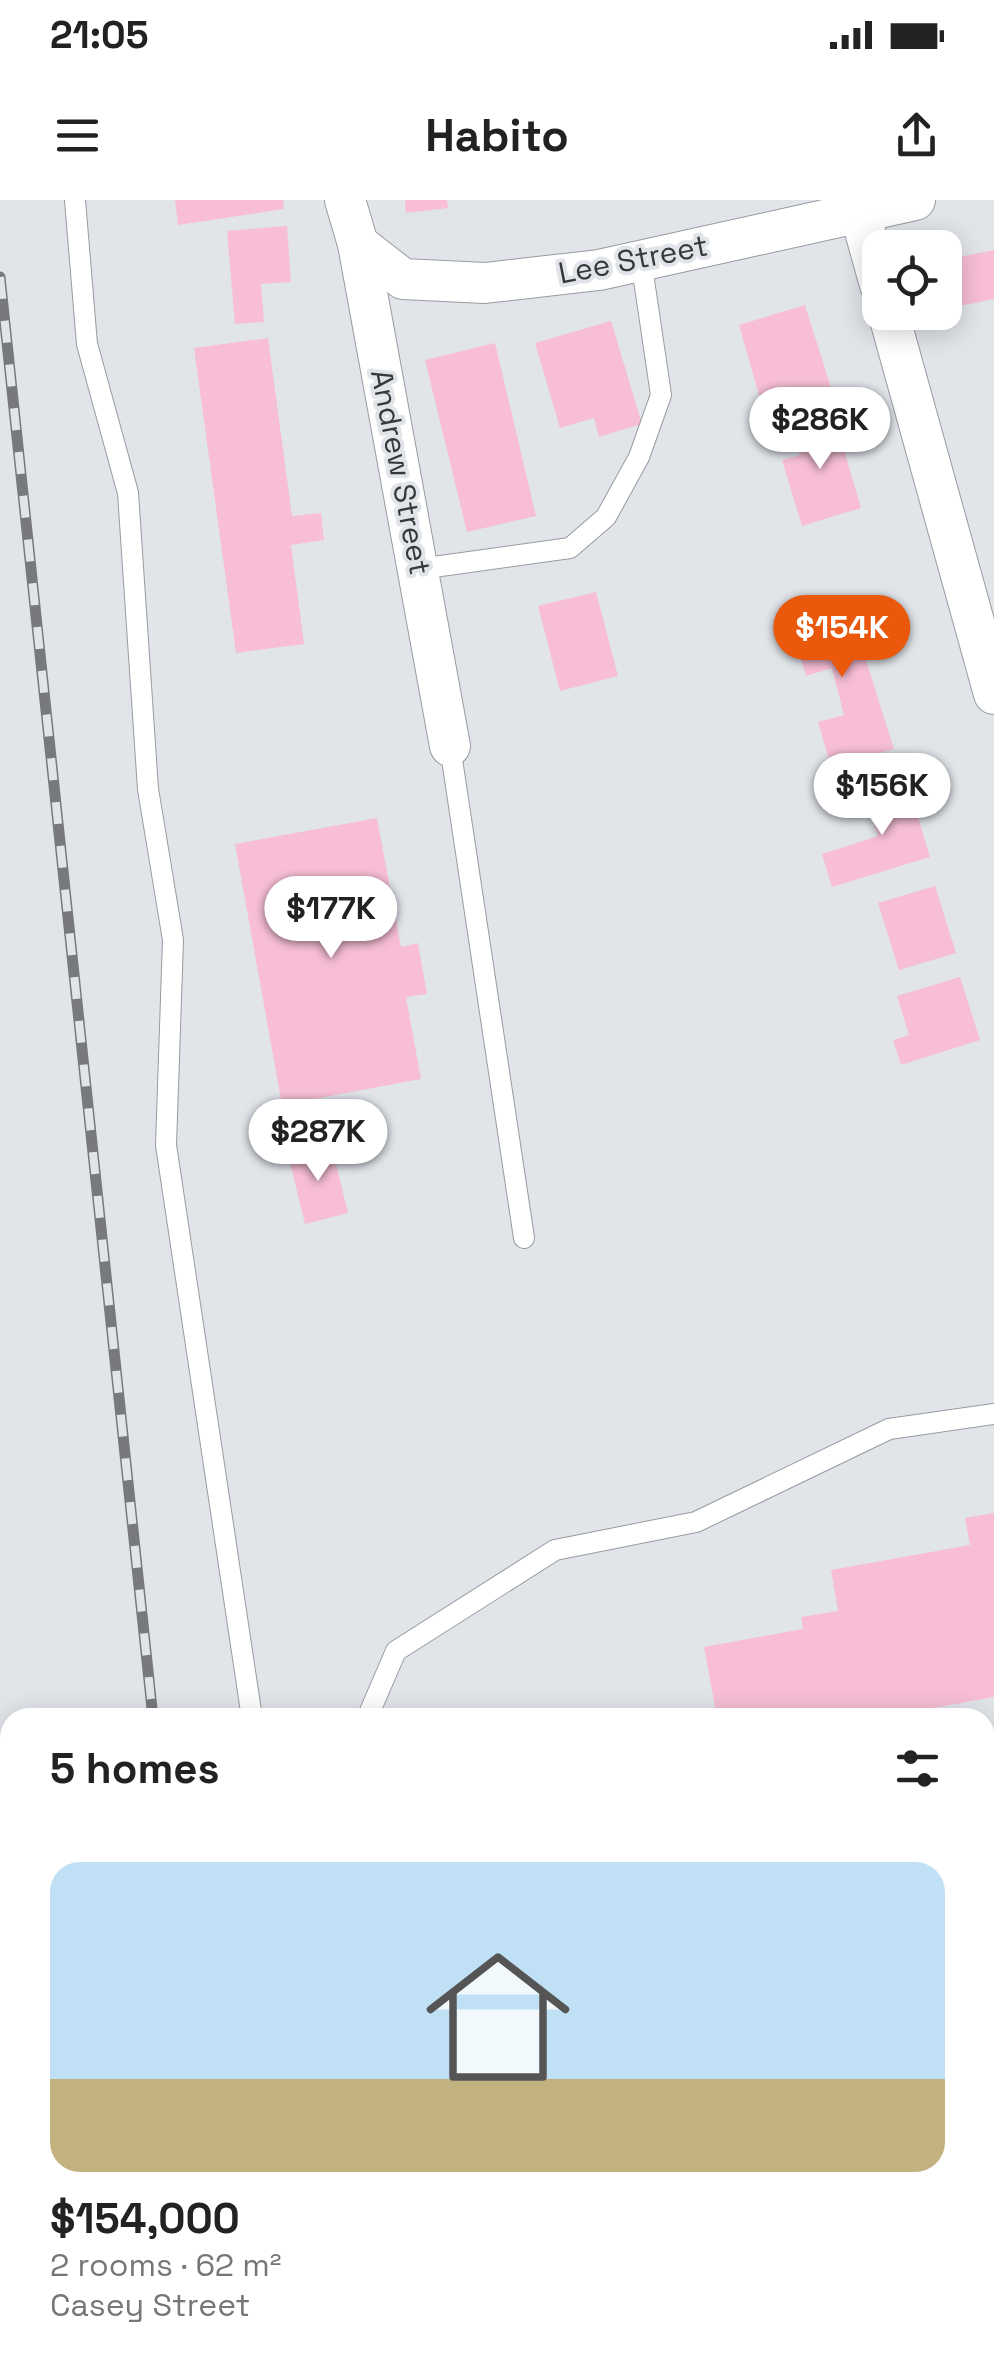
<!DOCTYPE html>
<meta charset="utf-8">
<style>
body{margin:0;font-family:"Space Grotesk",sans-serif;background:#f6f6f6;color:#222;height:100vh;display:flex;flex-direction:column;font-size:38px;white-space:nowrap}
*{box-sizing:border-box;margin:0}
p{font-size:32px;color:#767676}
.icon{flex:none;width:55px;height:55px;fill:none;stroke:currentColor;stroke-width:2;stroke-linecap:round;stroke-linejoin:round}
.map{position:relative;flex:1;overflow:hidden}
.panel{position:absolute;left:0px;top:1508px;width:995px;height:672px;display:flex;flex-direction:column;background:#fff;border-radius:30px 30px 0 0;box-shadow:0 5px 25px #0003}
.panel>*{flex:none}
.controls{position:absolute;left:862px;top:30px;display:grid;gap:20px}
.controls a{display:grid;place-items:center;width:100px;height:100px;border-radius:20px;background:#fff;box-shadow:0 5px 25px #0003;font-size:50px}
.price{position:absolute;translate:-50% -85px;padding:0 22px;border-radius:35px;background:#fff;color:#222;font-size:32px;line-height:65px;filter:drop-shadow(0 2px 5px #0008)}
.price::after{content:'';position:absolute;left:50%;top:60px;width:30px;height:22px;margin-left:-15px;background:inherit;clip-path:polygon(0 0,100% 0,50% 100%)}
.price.current{background:#ea580c;color:#fff}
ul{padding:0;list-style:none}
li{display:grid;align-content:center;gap:20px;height:530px;padding:0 50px}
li+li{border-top:2px solid #e0e0e0}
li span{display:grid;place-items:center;height:310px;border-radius:30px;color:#555}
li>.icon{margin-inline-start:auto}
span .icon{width:180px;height:180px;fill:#fffc;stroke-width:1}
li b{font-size:42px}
h2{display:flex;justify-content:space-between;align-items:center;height:120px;padding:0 50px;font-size:42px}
.status{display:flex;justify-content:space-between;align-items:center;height:70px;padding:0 50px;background:#fff;direction:ltr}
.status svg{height:28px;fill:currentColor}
header{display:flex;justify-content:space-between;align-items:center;height:130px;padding:0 50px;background:#fff;font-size:45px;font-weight:600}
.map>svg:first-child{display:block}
.green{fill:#d5de99}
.building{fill:#f7bed6}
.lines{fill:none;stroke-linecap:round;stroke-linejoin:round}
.lane-casing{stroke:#989ba1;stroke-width:22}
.street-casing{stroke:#989ba1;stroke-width:42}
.lane{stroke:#fff;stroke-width:20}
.street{stroke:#fff;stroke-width:40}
.rail-casing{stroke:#77797c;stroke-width:11}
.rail{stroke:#e1e5ea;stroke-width:8;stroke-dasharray:22;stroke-linecap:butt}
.labels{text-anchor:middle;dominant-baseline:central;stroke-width:8;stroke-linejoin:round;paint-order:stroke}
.street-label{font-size:30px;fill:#37383a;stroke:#e1e5ea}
</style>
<div class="status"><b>21:05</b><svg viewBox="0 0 49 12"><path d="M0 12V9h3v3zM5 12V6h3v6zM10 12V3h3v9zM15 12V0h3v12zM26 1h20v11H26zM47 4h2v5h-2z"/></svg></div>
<header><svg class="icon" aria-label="menu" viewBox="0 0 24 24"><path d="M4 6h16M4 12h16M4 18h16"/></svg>Habito<svg class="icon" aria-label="share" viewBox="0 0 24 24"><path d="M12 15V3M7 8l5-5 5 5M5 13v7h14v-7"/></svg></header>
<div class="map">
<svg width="994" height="2178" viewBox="0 0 994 2178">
<rect width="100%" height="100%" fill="#e1e5ea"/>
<path class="green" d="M570,2170H815L832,2178H565Z"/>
<g class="building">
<path d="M175,0H283L284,9L178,25Z"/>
<path d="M405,0H447L448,8L406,13Z"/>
<path d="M287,26L291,82L261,84L264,122L235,124L227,31Z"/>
<path d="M994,50V99L955,107L945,60Z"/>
<path d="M805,105L831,188L763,209L739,125Z"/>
<path d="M611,121L642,224L599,237L594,218L560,228L535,143Z"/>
<path d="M268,138L292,316L321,313L324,340L291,345L304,444L236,453L194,148Z"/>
<path d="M495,143L536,316L467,332L425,160Z"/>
<path d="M833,213L861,308L802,326L782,260L800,255L791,226Z"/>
<path d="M596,392L618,476L560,491L538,406Z"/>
<path d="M846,397L894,549L831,566L818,522L844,515L832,468L806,476L788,413Z"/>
<path d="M907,580L930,657L832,687L822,654L878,636L865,593Z"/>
<path d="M377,618L401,747L418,743L427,794L406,797L421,879L282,905L235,644Z"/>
<path d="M935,686L956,753L899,770L878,703Z"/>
<path d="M960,777L980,840L901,865L893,840L909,835L897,796Z"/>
<path d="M331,944L348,1013L305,1024L288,954Z"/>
<path d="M994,1313V1497L879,1518H717L704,1447L803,1429L801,1417L838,1411L831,1370L970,1345L965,1318Z"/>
</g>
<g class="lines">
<g class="lane-casing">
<g id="lane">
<path d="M75,0L87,144L128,293L148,589L173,740L166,945L252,1518"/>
<path d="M419,369L570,348L606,317L639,257L661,195L641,60"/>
<path d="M450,546L524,1038"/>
<path d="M367,1518L396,1451L555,1350L696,1322L889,1229L994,1214"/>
<path d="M985,1719L994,1710"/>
<path d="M985,1753L994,1760"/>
<path d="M985,1901L994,1886"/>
</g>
</g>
<g class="street-casing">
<g id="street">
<path d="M345,0L358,44L450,546"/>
<path d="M860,13L880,85"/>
<path d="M358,44L403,79L485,83L599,70L915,0"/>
<path d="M888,112L994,494"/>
<path d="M985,1566L994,1564"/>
<path d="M0,1745L10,1741"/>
<path d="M0,2010L10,2047"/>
<path d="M985,2150L994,2154"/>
<path d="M43,2170L45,2178"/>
</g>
</g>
<use href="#lane" class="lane"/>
<use href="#street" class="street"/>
<g class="rail-casing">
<g id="rail">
<path d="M0,77L153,1518"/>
<path d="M222,2170L223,2178"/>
</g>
</g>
<use href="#rail" class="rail"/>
</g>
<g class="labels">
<g class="street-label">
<text transform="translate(633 59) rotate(-11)">Lee Street</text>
<text transform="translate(401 272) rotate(79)">Andrew Street</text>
</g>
</g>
</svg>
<div class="controls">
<a><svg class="icon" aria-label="locate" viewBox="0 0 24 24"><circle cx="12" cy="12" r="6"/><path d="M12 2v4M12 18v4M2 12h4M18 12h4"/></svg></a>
</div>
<b class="price" style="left:820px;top:272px">$286K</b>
<b class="price current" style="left:842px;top:480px">$154K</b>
<b class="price" style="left:882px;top:638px">$156K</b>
<b class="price" style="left:331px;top:761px">$177K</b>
<b class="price" style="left:318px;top:984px">$287K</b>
<section class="panel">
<h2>5 homes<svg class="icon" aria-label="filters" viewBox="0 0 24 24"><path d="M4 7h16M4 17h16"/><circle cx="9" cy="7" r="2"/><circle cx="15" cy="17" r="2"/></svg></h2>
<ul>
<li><span style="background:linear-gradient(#bfe0f5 70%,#c2b280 0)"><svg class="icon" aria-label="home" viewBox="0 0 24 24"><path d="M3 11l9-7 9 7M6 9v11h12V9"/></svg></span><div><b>$154,000</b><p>2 rooms · 62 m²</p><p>Casey Street</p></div></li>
</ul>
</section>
</div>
